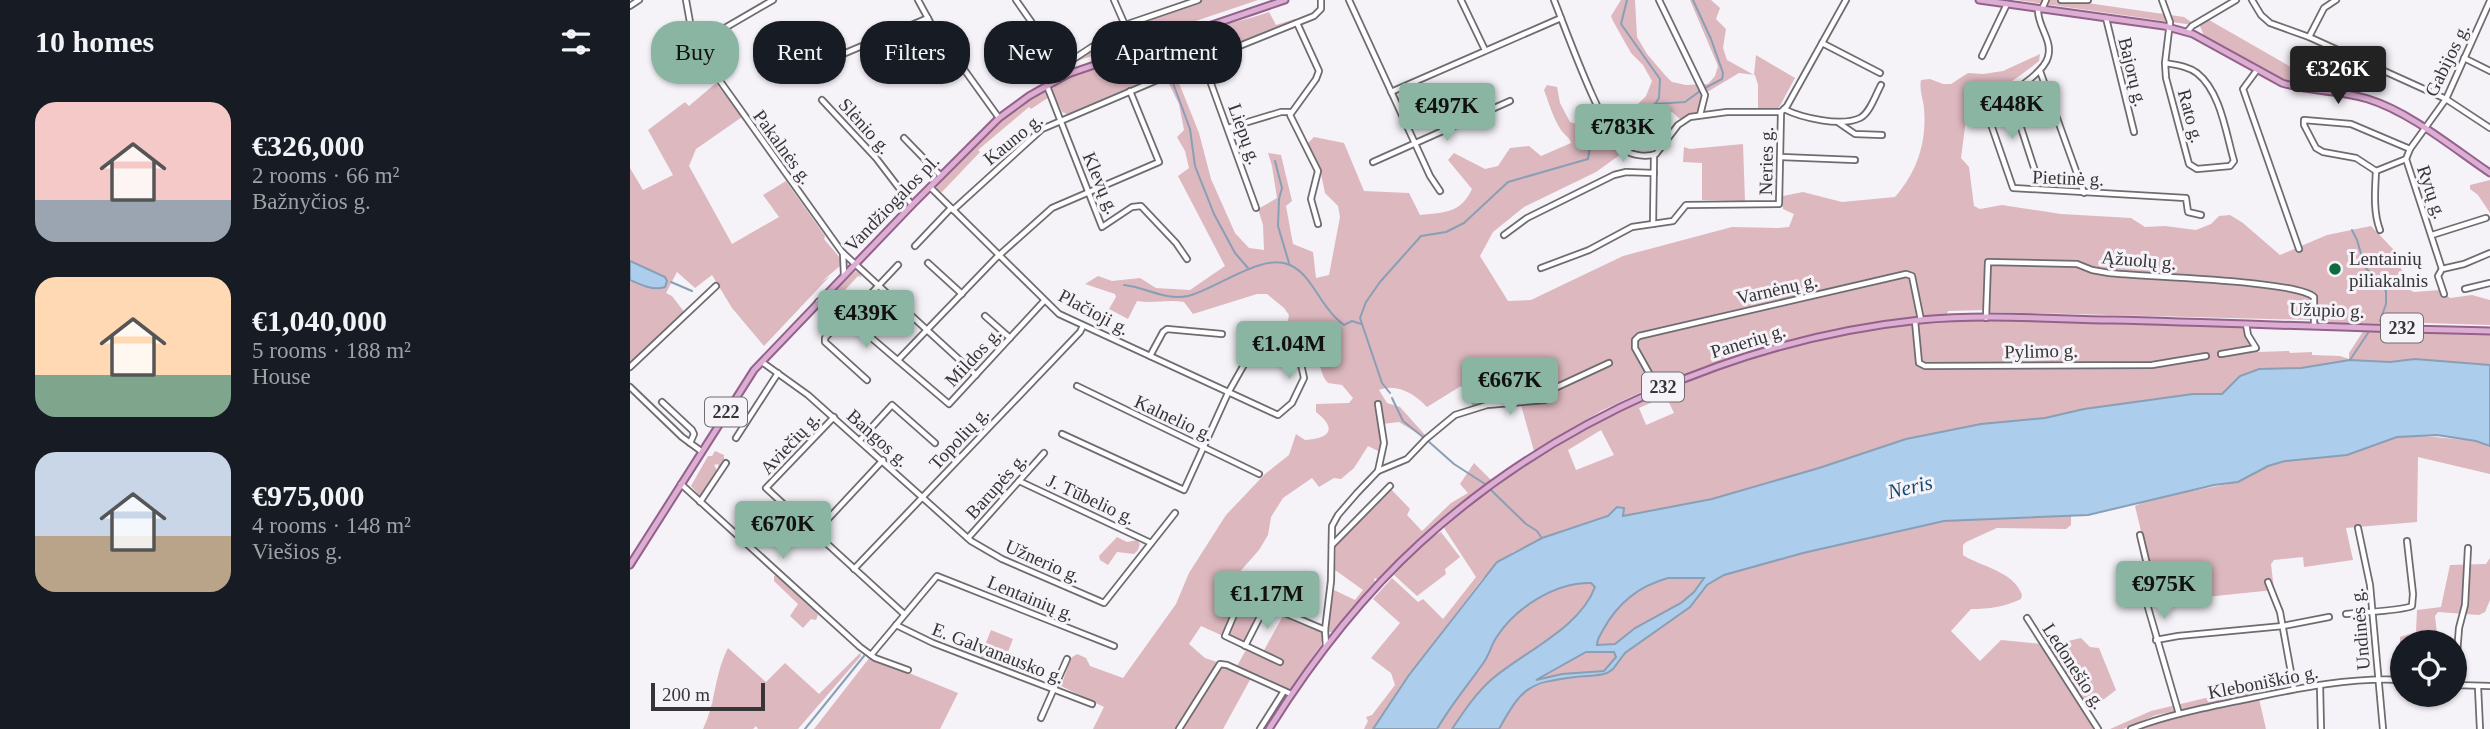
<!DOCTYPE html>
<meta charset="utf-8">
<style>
body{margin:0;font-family:"Times New Roman",serif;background:#242831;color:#f1f3f6;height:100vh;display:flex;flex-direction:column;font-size:26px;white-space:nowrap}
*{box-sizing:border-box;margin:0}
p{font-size:23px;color:#9ea1a6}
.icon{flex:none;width:38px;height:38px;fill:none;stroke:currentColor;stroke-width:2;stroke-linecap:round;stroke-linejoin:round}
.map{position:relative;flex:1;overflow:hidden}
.panel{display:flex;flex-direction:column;background:#171b24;width:630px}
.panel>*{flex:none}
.banner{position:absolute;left:21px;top:21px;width:665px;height:63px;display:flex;gap:14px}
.controls{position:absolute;left:1760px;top:630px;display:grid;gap:14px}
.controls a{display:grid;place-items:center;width:77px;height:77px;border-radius:50%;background:#171b24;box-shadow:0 2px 5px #0004;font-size:35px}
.scale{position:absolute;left:21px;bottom:18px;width:114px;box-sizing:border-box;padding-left:7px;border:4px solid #363537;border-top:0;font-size:19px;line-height:24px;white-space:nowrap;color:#363537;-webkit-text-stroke:5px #f5f2f8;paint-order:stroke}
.price{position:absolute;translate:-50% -60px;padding:0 16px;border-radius:7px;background:#8bb5a3;color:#111;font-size:23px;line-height:46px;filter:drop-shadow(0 2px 4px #0008)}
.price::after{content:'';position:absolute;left:50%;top:42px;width:21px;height:16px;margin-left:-10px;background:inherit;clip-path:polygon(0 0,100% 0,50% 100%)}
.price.selected{background:#222;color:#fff}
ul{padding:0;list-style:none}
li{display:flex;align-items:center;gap:21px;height:175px;padding:0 35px}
li span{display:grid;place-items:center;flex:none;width:196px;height:140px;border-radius:21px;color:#555}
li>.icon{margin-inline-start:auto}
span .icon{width:84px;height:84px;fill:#fffc;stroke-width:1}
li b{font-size:30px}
h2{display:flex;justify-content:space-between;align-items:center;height:84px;padding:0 35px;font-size:30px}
.tag{padding:0 24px;border-radius:28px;background:#171b24;box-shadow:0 2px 5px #0004;font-size:24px;line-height:63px}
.tag.selected{background:#8bb5a3;color:#111}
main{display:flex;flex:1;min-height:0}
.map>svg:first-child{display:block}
.green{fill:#ddb8bf;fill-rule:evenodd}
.water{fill:#accdeb;stroke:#899fb5;stroke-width:2;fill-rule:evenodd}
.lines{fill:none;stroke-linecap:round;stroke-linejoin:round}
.stream{stroke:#899fb5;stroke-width:2}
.minor-casing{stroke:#6e6c71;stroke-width:8}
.major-casing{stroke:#94618a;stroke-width:9}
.minor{stroke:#fff;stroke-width:4.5}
.major{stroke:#ddaed3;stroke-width:5}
.poi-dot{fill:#0f6a3e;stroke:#f5f2f8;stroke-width:2.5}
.labels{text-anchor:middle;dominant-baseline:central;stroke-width:6;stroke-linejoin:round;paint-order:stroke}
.shield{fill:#f5f2f8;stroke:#6f6e71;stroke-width:2}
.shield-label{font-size:18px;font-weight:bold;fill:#363537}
.street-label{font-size:19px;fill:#363537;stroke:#f5f2f8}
.poi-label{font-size:19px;fill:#363537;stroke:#f5f2f8;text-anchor:start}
.water-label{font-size:21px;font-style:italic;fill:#154970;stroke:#f5f2f8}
</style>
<main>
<section class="panel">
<h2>10 homes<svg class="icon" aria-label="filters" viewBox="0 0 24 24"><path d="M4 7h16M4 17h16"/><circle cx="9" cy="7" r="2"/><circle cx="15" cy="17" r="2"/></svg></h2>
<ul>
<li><span style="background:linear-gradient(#f6c9c9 70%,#9aa5b1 0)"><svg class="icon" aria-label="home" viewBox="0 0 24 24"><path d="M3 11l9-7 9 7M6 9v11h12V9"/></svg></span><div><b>€326,000</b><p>2 rooms · 66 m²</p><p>Bažnyčios g.</p></div></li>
<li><span style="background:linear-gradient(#ffd9b3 70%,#7fa58c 0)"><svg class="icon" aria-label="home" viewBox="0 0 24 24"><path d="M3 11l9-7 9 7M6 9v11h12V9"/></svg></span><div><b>€1,040,000</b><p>5 rooms · 188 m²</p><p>House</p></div></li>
<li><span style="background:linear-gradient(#c9d6e8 60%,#b9a48a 0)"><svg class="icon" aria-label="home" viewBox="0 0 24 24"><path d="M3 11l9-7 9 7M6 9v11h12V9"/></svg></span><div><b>€975,000</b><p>4 rooms · 148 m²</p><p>Viešios g.</p></div></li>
</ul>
</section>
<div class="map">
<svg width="1860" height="729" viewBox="0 0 1860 729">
<rect width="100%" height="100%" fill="#f5f2f8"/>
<g class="green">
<path d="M568,0H628L444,62C476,27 525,15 568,0Z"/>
<path d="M991,0H1005L1007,37L1017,54L1035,75L1042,82L1056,85L1078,84L1085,76L1088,66L1060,0H1081L1090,8L1086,19L1096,29L1093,48L1097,60L1124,75L1126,55L1165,78L1147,111L1128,109V85L1125,75L1109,73L1074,94L1066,113L1050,119L1042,112H1023L1008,136V150L998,149L966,172L894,207L863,232L850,256L878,301L901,300L993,256L1102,227L1147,228L1159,227L1164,214L1153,209V196L1173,192L1212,202L1265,197C1287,172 1297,142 1294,108C1293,98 1289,90 1291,80L1300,79L1313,84H1321L1338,73L1353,74L1373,71L1410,54L1409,61C1388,78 1367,92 1343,104L1336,119L1331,158L1339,167L1344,206L1350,209L1372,205L1431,214L1501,218L1515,227L1535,226L1566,230L1581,224L1589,216L1600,215L1613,223L1650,255L1697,235L1741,226L1763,249L1780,290L1784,292L1810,290L1820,298L1842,295L1860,300V325L1794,323L1791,320L1790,325L1686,322L1691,319L1692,312L1686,310V296L1671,290L1601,280L1507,275L1462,269L1447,263L1357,260L1355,310L1318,311L1316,316L1293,318L1283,276L1276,273L1005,338L1004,350L1024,386L971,411L904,451L891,405L867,406L866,403L843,406L831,386L797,407C785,394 767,383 749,390L757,403L770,407L796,436L791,442L792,436L769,422L752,424L754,443L752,453L738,446L724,468L711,479L704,478L689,487L682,478L653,498L641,517L638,535L629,550L593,591L609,600L593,636L571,626L559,644L575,658L590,663L575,681L547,729H463L474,707L431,686L441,658L447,654L456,658L460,666L493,678L546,604L559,573L596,515L635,474L659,455L666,434L675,440C701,439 707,428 686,412V404L719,403L723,398L712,385L698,383L694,378L684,350C671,346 661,356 653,348L659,315L654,308L637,294H627L563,314L554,302C538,299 523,304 507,301L498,319L479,309L486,297L485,294L455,284L468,276L482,281L510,278L526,288L560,290L595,266L548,176L559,168L555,151L547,137L554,130L549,104L537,80L547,78L569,133L581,179L605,233L619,248L634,250L633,225L628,209L647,198L642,166L638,153L651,155L662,201L656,206L663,244L683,252L686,278L699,275L710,217L708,206L695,193L691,174L678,143L684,137L714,143L734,191L779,193L790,215C815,212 830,214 842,189L818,160L824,153L855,169L868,166L880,148L899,146L911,156L941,143C939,136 935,136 931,130C923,118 919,103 914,90L917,85L927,87L930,103L940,122L956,127L984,128L1016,96L1022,81L1013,65L1001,53L983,21L981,16Z"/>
<path d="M1386,0H1437L1554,17L1561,22L1572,16L1668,71L1682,81V87L1653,81L1599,51L1574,36L1570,26Z"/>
<path d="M639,12L646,25L665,19L666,22L576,60V55L588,50L582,34L569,38V43L566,33C591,24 615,21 639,12Z"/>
<path d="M556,36L560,37L566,57L562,61L445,111L437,114L432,112L422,90C434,71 531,45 556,36Z"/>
<path d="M86,83L112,117L66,149L59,166L102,244L149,217L133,195L156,181L195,236L194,239L210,258V266L191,282L200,276L134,346L102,308L82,275L65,288L47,272L36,293L42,296L55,313L0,367V280L29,289L37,281L31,275L0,261V168L13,190L43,175L18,130L55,102L59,106Z"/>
<path d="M414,91L419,97L401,109L399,107L348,150L350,152L312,192L306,190L307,184C334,157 378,104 414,91Z"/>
<path d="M1113,144L1115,201L1072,200V163L1053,162L1054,147L1060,149Z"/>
<path d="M1860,180V213L1848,195L1840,189V185Z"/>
<path d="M1360,264L1446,265L1479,274L1601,282L1667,291L1682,297L1683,320L1358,312Z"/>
<path d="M226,271L230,273L231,277L228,276L202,304L203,306H194L195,300Z"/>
<path d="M1275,275L1281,277L1288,319L1172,339L1128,350L1033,385L1028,384L1008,347L1007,340L1010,338Z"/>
<path d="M1314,321H1444L1618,327C1620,337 1627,342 1628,352L1659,351L1660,353L1682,352V355L1710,356L1719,359V353L1734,330L1860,334V365L1785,359L1760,362L1720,360L1662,369L1600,387L1592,394H1563L1454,409L1439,414L1403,420L1351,424L1276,439L1189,468L1082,499L992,516V514L981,513L978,516L934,530L883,552L852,579L779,675L743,729H734L738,721L736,717L742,715L765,685L761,673L741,658L770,623L743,599L762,578L788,602L793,599L813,619L846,577L814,528C839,500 875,479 907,459C1033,380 1165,331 1314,321ZM1036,396L1044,413L1016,425L1009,408ZM971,430L984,455L946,470L938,450Z"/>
<path d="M1784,435L1846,441L1860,446V474L1788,457L1787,522L1716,528L1723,560L1674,567L1673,557L1644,560L1641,564L1644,590L1566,598L1548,592L1527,598L1505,506L1521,499L1608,482L1638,466L1655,461L1717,455L1767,437Z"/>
<path d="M85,451L94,455V463L89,471L88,464L84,465L88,472L71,497L61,486L78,456H82Z"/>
<path d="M844,463L861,480L789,538L748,580L745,578L744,580L746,582L702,632H697L704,590L725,600L733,590L705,570L706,545L708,541L760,488L780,509L777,515L792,531L821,503L838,493L830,484Z"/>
<path d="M1441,516V525L1436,529L1367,528L1336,542L1333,545V555C1351,567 1384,571 1392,595L1391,599C1374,607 1359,609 1341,609L1321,631L1350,661L1371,640L1421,645L1451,638L1460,647L1469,648L1486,690L1457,712L1468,729H869L886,698L894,691L923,680L971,675L983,669L995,653L1060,607L1072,589L1094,575L1173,553L1314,521Z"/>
<path d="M811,532L830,557L815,569L816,574L787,596L764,575C777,559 792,542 811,532Z"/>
<path d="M487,537L497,542L507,540L510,544L508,550L504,554L487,552L478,565L470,560L469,556Z"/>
<path d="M1860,558V600L1855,612L1849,615L1808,612L1805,616L1807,634L1811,638H1826L1825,642H1773V677L1761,675V672L1766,669L1770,654V637L1786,632L1787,610L1811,607L1820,565L1856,564Z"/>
<path d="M146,575L185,611L188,615L186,620L181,619L173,628L160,616L168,604L144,581V576Z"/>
<path d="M1038,578H1075L1064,592L1051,603L985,644L967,645C969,615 1011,586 1038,578Z"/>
<path d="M961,583L965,587C949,629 896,650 862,679C846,693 834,711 822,729H807C821,705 838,685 854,662C859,655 861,646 866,638C886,608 925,582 961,583Z"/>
<path d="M611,603L634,607L614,643L596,636Z"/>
<path d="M654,614L694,631L691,645L659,691L606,668L617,648L632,654Z"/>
<path d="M361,630L383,639L372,667L350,658Z"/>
<path d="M98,648L136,682L155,663L189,694L230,653L231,656L168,729H128L126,726L123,729H73C86,703 84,675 98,648Z"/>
<path d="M960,651L984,652L986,657L974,671L932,674L906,680L952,653Z"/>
<path d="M240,657L328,693L310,729H184Z"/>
<path d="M593,666L621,678L593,729H551L589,667Z"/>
<path d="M1626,686L1628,694L1526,715L1493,729H1480L1521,711Z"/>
<path d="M1629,699L1636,729H1509L1546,717Z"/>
</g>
<g class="water">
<path d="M0,261L35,277L37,281L35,287C24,291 11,285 0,280Z"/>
<path d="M1785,359L1860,365V446L1846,441L1807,435L1767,437L1717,455L1655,461L1638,466L1608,482L1584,485L1458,515L1314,521L1173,553L1094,575L1077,585L1060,607L995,653L983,669L977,673C967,677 956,675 945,677C897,683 892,688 869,729H822C834,711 846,693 862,679C895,651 950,628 965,587L961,583C925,582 885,608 866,638C861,646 859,655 854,662C838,685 821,705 807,729H743L779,675L867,562L912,538L978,516L987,507L994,508L993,516L1082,499L1189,468L1276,439L1351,424L1415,418L1454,409L1563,394H1592L1610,376L1629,369L1671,368L1720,360L1760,362ZM1038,578H1074L1064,592L1051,603L1005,628L985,644L967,645C967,638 970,636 973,630C987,604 1009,586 1038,578ZM956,652H984L986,657L974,671L932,674L906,680Z"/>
</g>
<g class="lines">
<g class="stream">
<path d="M997,0L991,24L1030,79L1029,98L1025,104"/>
<path d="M1063,0L1081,39L1093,73L1092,79L1075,88"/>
<path d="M543,83L560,129L565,166L584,214L605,253L618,268"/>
<path d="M985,128L1007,118L1016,109L1025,104L1055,102L1070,91"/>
<path d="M645,161L652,188L649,199L648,226L659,263"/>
<path d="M1722,230L1727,240L1735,267L1756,291V304L1750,321"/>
<path d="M41,282L62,291"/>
<path d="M494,285C515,287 535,301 558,296C585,290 632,252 660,265C678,273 687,296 699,310C703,316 709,321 714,325L722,321L731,324"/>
<path d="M1720,360L1738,333"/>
<path d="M760,393L752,383L730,318L736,302L750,282L791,236L816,232L834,223L878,182L958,159L961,140L971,132"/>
<path d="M762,398L773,421L793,437"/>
<path d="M798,441L824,464L855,484"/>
<path d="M861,490L896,524L907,531L911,537"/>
<path d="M719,506L741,482"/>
<path d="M175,729L234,656"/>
</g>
<g class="minor-casing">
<g id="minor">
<path d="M56,0L61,28L90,81L212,252L346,375"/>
<path d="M288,0L300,22L369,118"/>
<path d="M386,0L438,74"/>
<path d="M484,0L495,25"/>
<path d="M719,0L800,176L810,191"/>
<path d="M831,0L855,50"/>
<path d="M924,0C936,30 973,134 995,150C1003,156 1017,157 1026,154L1048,125L1060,117L1097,112H1151"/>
<path d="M1029,0L1075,95L1070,115"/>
<path d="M1431,0H1458"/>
<path d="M1532,0L1540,22L1535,63L1536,78L1559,164L1567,169L1600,166L1604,161C1596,134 1591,92 1567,73C1558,66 1546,65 1535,63"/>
<path d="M1622,0L1631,15L1640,23L1679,37L1816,99L1860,128"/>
<path d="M0,6L9,0"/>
<path d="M1408,9C1407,26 1423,40 1418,57C1415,70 1389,88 1378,95C1369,100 1360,100 1356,110L1383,188L1556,198L1558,212L1571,215"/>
<path d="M1412,9L1416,0"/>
<path d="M1476,18L1504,132"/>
<path d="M667,23L689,71L686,79L660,115L688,171L681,199L688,224"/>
<path d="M562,31L626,208"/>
<path d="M1557,32L1562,26L1606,0"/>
<path d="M1679,37L1694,8L1706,0"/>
<path d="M69,43L143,0"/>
<path d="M1192,43L1250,73"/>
<path d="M1352,56L1377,4"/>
<path d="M1834,58L1860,71"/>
<path d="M165,66L191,57H206L298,18"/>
<path d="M433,66L495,25L568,0"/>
<path d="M1627,70L1613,89L1669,249"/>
<path d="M1410,71L1454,193"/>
<path d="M417,86L472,227L502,207L511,206L546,243L557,259"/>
<path d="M761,92L931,18"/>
<path d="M1380,94L1408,180"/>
<path d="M192,100L246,158L282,205"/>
<path d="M1154,109C1172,118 1211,127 1230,118C1240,113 1246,94 1251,85"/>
<path d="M1209,123L1225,134L1252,135"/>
<path d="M598,128L651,112H660"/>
<path d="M274,138L311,176"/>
<path d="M1151,157L1225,160"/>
<path d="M743,162L880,101"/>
<path d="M1746,171L1776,159"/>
<path d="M300,187L429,314L648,415L662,403L674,378L669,355"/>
<path d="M323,210L412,129L572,61L684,16L691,9V0"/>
<path d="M1023,224L1024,155"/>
<path d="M1750,230C1743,212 1745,190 1746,171L1726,158L1693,152L1686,148L1674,125V120L1721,124L1780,149"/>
<path d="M874,235L897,218L984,175L996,172L1024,173"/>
<path d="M1802,235L1856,218"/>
<path d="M285,246L321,208"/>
<path d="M213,253L214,275"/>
<path d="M298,263L332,294"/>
<path d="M268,265L218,318L319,404L414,301"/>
<path d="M911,268L959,250L1002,227L1043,221L1056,205L1149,204L1151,112L1157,106L1216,0"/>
<path d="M1812,269L1776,159L1780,149L1816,99L1860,1"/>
<path d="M1835,289L1860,283"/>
<path d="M1814,294L1808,276L1812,269L1834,264L1860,253"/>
<path d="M188,302L210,322L195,338V342L237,380"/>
<path d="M355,316L380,338"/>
<path d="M1356,318L1358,262L1447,264L1462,270L1479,273C1513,277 1665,280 1684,297V326"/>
<path d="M1285,321L1289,363L1295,366L1522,365L1576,356"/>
<path d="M1591,354L1626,348L1618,335L1616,324"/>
<path d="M520,356L533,332L537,329L592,334"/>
<path d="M268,360L366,258L422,208L529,162L500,91"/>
<path d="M132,362L178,395L341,541L372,559L474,603L545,513"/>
<path d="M0,367L86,286"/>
<path d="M447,386L629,474"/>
<path d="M0,387L52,437L71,451"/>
<path d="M1028,389L1005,348V340L1009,336L1276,274L1282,276L1291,320"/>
<path d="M32,402L62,430L64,434L60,443"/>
<path d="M204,417L136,488L274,614"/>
<path d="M432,434L554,490L598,393L624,347"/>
<path d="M106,438L148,373"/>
<path d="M230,440L262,405L305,443"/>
<path d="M748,471L754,443L748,404"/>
<path d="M389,481L521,543"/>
<path d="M51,484L230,647L245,658L278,670"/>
<path d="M70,502L96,463"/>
<path d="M1728,528L1740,585L1753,729"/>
<path d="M185,533L253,460"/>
<path d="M1510,535L1526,602L1517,604L1549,714"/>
<path d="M338,538L414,453"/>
<path d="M702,545L760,486"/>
<path d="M224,569L450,332L453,326"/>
<path d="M1638,582L1650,612L1664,689"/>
<path d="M1716,614C1731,612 1772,611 1782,606L1783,594L1777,541"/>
<path d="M1397,618L1468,729"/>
<path d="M266,625L303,643L462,704"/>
<path d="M1526,640L1548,636L1653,626L1699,617"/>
<path d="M615,646L636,605"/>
<path d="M696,646L695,630L701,581L702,526L708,515L727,493L748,471L777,459L796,439L825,415L857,405L915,400L925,388L979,363"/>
<path d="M241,655L307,576L484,646"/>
<path d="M650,662L595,636L609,603L612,601L636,605L695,630"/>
<path d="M1825,679L1829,628L1835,605L1838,548"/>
<path d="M1690,685L1691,729"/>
<path d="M1825,685L1860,686"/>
<path d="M1848,687L1850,729"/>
<path d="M411,718L437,659"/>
<path d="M549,729L590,664L597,665L661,694"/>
<path d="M630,729L654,691"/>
<path d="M1501,729C1537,715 1574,708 1612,700C1665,689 1718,677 1773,680"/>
</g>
</g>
<g class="major-casing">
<g id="major">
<path d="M1349,0L1534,26L1563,34L1652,83C1680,92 1710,90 1738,99C1780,112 1823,148 1860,173"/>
<path d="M0,565L124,370L282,205L369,118L399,96L438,74L655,0"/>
<path d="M639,729C681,662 731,597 790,543C925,419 1109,339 1290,320C1354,314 1419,319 1482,320C1608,323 1734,329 1860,331"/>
</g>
</g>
<use href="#minor" class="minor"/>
<use href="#major" class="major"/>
</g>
<circle class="poi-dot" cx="1705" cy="269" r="7"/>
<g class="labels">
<g class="shield">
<rect x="1751" y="313.5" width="42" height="29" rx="5"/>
<rect x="1012" y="372.5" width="42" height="29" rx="5"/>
<rect x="75" y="397.5" width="42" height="29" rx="5"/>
</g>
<g class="shield-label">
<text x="1772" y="328">232</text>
<text x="1033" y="387">232</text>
<text x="96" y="412">222</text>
</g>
<g class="street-label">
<text transform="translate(1817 60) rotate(-64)">Gabijos g.</text>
<text transform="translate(1503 72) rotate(76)">Bajorų g.</text>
<text transform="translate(1561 116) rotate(75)">Rato g.</text>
<text transform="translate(235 126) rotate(48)">Slėnio g.</text>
<text transform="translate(615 134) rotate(70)">Liepų g.</text>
<text transform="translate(383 139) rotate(-39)">Kauno g.</text>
<text transform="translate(153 147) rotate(54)">Pakalnės g.</text>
<text transform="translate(1136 161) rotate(-89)">Neries g.</text>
<text transform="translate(1438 178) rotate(2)">Pietinė g.</text>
<text transform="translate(471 183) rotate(67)">Klevų g.</text>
<text transform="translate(1802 192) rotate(71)">Rytų g.</text>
<text transform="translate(262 203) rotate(-46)">Vandžiogalos pl.</text>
<text transform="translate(1509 260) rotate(5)">Ąžuolų g.</text>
<text transform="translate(1147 289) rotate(-13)">Varnėnų g.</text>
<text transform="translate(1697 310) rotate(2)">Užupio g.</text>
<text transform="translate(464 312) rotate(28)">Plačioji g.</text>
<text transform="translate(1118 341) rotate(-17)">Panerių g.</text>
<text transform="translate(1411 351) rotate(-1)">Pylimo g.</text>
<text transform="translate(343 357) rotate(-47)">Mildos g.</text>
<text transform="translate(544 418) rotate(25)">Kalnelio g.</text>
<text transform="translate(248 438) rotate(42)">Bangos g.</text>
<text transform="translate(329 438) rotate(-47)">Topolių g.</text>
<text transform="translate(160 443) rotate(-47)">Aviečių g.</text>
<text transform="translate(366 486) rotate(-48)">Barupės g.</text>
<text transform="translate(461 499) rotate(25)">J. Tūbelio g.</text>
<text transform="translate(413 561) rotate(24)">Užnerio g.</text>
<text transform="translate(401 598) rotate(22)">Lentainių g.</text>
<text transform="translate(1730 629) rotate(-95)">Undinės g.</text>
<text transform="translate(368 653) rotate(21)">E. Galvanausko g.</text>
<text transform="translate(1444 666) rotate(57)">Ledonešio g.</text>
<text transform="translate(1633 682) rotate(-11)">Kleboniškio g.</text>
</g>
<g class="poi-label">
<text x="1719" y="258">Lentainių<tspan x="1719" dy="22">piliakalnis</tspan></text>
</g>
<g class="water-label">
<text transform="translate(1280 487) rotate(-13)">Neris</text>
</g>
</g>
</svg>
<div class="controls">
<a><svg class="icon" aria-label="locate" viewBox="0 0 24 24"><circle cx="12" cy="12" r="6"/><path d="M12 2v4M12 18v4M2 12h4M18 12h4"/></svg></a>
</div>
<div class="scale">200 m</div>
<b class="price selected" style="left:1708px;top:106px">€326K</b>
<b class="price" style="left:1382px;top:141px">€448K</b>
<b class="price" style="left:817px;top:143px">€497K</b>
<b class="price" style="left:993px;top:164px">€783K</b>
<b class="price" style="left:236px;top:350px">€439K</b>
<b class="price" style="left:659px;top:381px">€1.04M</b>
<b class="price" style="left:880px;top:417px">€667K</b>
<b class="price" style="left:153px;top:561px">€670K</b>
<b class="price" style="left:1534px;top:621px">€975K</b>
<b class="price" style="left:637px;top:631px">€1.17M</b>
<div class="banner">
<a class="tag selected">Buy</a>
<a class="tag">Rent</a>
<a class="tag">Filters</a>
<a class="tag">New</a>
<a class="tag">Apartment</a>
</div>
</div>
</main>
